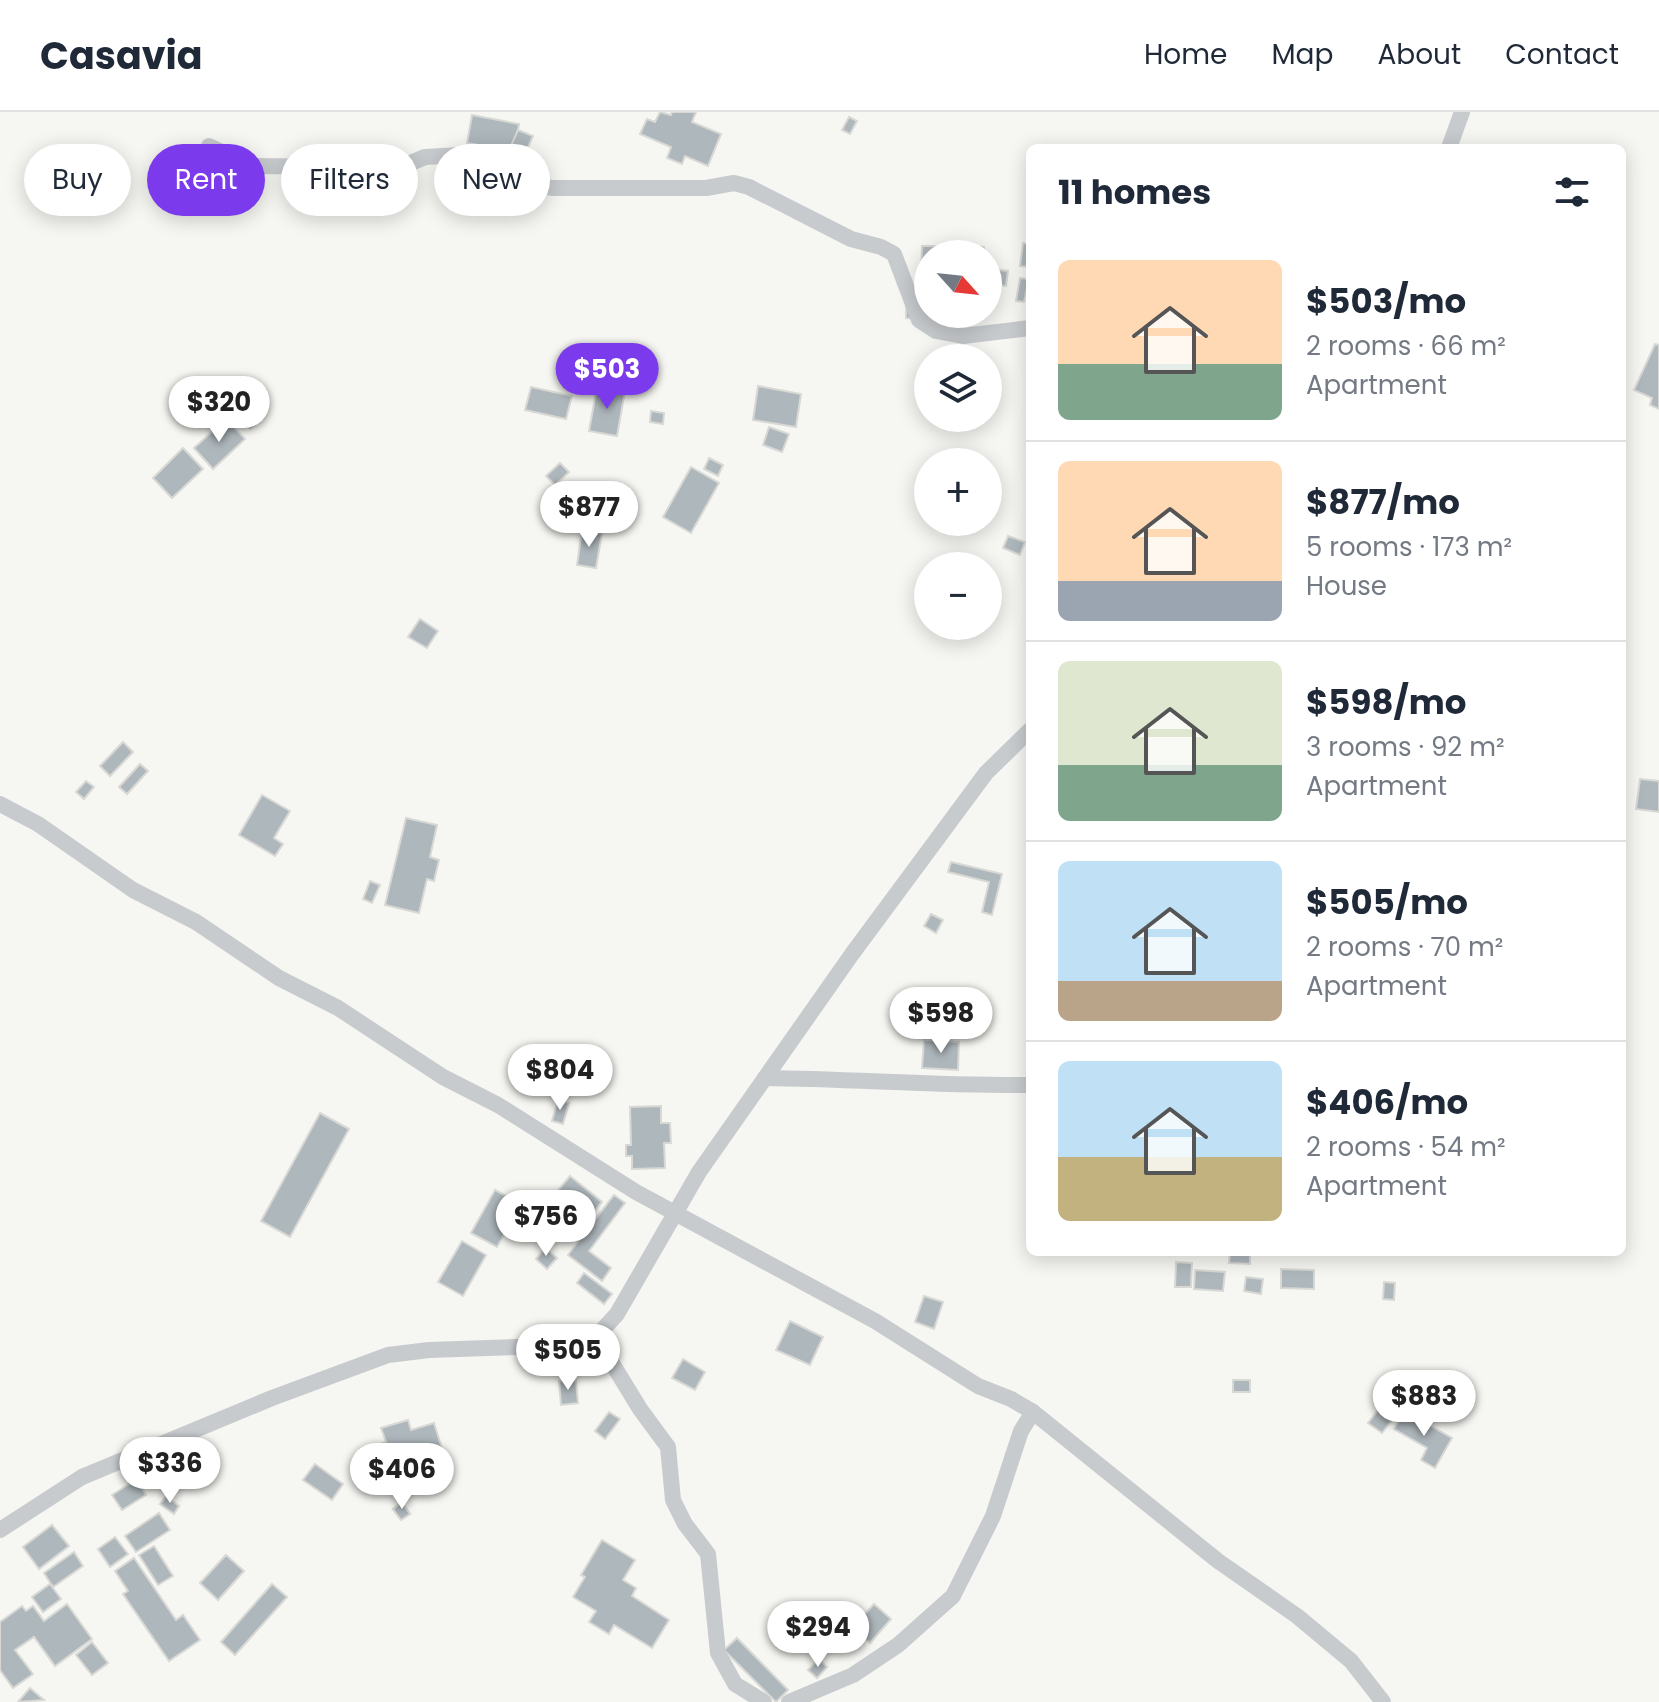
<!DOCTYPE html>
<meta charset="utf-8">
<style>
body{margin:0;font-family:Poppins,sans-serif;background:#f2f2f3;color:#1f2937;height:100vh;display:flex;flex-direction:column;font-size:30px;white-space:nowrap}
*{box-sizing:border-box;margin:0}
p{font-size:26px;color:#747a83}
.icon{flex:none;width:44px;height:44px;fill:none;stroke:currentColor;stroke-width:2;stroke-linecap:round;stroke-linejoin:round}
.map{position:relative;flex:1;overflow:hidden}
.drawer{position:absolute;left:1026px;top:32px;width:600px;height:1112px;display:flex;flex-direction:column;background:#fff;border-radius:12px;box-shadow:0 4px 20px #0003}
.drawer>*{flex:none}
.banner{position:absolute;left:24px;top:32px;width:760px;height:72px;display:flex;gap:16px}
.needle{width:52px;rotate:117deg}
.tools{position:absolute;left:914px;top:128px;display:grid;gap:16px}
.tools a{display:grid;place-items:center;width:88px;height:88px;border-radius:50%;background:#fff;box-shadow:0 4px 20px #0003;font-size:40px}
.price{position:absolute;translate:-50% -68px;padding:0 18px;border-radius:28px;background:#fff;color:#222;font-size:26px;line-height:52px;filter:drop-shadow(0 2px 4px #0008)}
.price::after{content:'';position:absolute;left:50%;top:48px;width:24px;height:18px;margin-left:-12px;background:inherit;clip-path:polygon(0 0,100% 0,50% 100%)}
.price.selected{background:#7c3aed;color:#fff}
ul{padding:0;list-style:none}
li{display:flex;align-items:center;gap:24px;height:200px;padding:0 32px}
li+li{border-top:2px solid #e0e1e3}
li span{display:grid;place-items:center;flex:none;width:224px;height:160px;border-radius:12px;color:#555}
li>.icon{margin-inline-start:auto}
span .icon{width:96px;height:96px;fill:#fffc;stroke-width:1}
li b{font-size:34px}
h2{display:flex;justify-content:space-between;align-items:center;height:96px;padding:0 32px;font-size:34px}
.tag{padding:0 28px;border-radius:36px;background:#fff;box-shadow:0 4px 20px #0003;font-size:28px;line-height:72px}
.tag.selected{background:#7c3aed;color:#fff}
header{display:flex;align-items:center;gap:48px;box-sizing:border-box;height:112px;padding:0 40px;background:#fff;border-bottom:2px solid #e0e1e3}
header strong{font-size:38px}
nav{display:flex;gap:44px;margin-inline-start:auto;font-size:28px}
.map>svg:first-child{display:block}
.building{fill:#aeb7bc;stroke:#d8d8d5;stroke-width:2}
.lines{fill:none;stroke-linecap:round;stroke-linejoin:round}
.minor{stroke:#c8cbce;stroke-width:16}
</style>
<header>
<strong>Casavia</strong>
<nav><a>Home</a><a>Map</a><a>About</a><a>Contact</a></nav>
</header>
<div class="map">
<svg width="1659" height="1590" viewBox="0 0 1659 1590">
<rect width="100%" height="100%" fill="#f6f6f2"/>
<g class="building">
<path d="M660,0L671,3L672,0H696L692,10L721,22L708,54L685,44L682,52L667,46L671,35L640,22L647,7L655,10Z"/>
<path d="M472,3L519,12L514,39L467,31Z"/>
<path d="M849,5L857,9L850,22L842,18Z"/>
<path d="M518,18L533,24L517,60L502,54Z"/>
<path d="M1023,131L1030,132V155L1020,154Z"/>
<path d="M922,134H948V142H928V160L921,159Z"/>
<path d="M957,134L984,135V142H957Z"/>
<path d="M990,157L1008,159L1006,174L989,172Z"/>
<path d="M1029,162H1030V192H1027Z"/>
<path d="M1020,166L1029,167L1024,190L1016,189Z"/>
<path d="M907,173L923,174L922,179H928V202H956V208L906,206Z"/>
<path d="M1655,232L1659,233V297L1650,293L1652,286L1634,278Z"/>
<path d="M758,274L801,282L796,315L753,308Z"/>
<path d="M531,275L572,284L566,307L525,298Z"/>
<path d="M597,275L625,279L617,324L589,319Z"/>
<path d="M241,287L258,310L250,317L232,294Z"/>
<path d="M651,299L664,301L663,312L650,310Z"/>
<path d="M226,307L245,327L213,357L194,336Z"/>
<path d="M769,315L789,322L782,340L763,333Z"/>
<path d="M183,336L203,357L172,386L153,366Z"/>
<path d="M709,346L723,353L718,364L704,357Z"/>
<path d="M560,351L569,360L555,373L546,364Z"/>
<path d="M691,355L719,371L691,421L663,405Z"/>
<path d="M582,418L602,421L596,456L577,453Z"/>
<path d="M1008,424L1025,430L1020,443L1003,436Z"/>
<path d="M420,507L438,519L427,536L408,525Z"/>
<path d="M123,630L133,640L110,664L100,654Z"/>
<path d="M140,652L148,659L127,682L119,675Z"/>
<path d="M1640,667L1659,669V700L1636,697Z"/>
<path d="M86,669L94,675L84,687L76,680Z"/>
<path d="M262,683L290,699L274,726L283,732L275,744L239,723Z"/>
<path d="M406,706L437,713L430,745L439,748L434,769L427,767L419,801L385,793Z"/>
<path d="M951,750L1002,762L992,803L982,800L989,770L948,760Z"/>
<path d="M370,769L380,773L372,791L363,787Z"/>
<path d="M931,802L943,808L936,821L924,814Z"/>
<path d="M924,928L959,930L958,958L922,956Z"/>
<path d="M558,988L569,991L563,1012L552,1009Z"/>
<path d="M661,994V1011H670L671,1031H664L665,1056L632,1057V1044H626V1033H631L630,995Z"/>
<path d="M320,1001L349,1017L290,1125L261,1109Z"/>
<path d="M570,1064L602,1090L582,1114L550,1088Z"/>
<path d="M495,1078L521,1092L497,1135L471,1121Z"/>
<path d="M614,1083L625,1091L589,1139L611,1156L602,1169L568,1143Z"/>
<path d="M462,1129L486,1143L463,1184L438,1170Z"/>
<path d="M545,1136L557,1146L547,1157L536,1147Z"/>
<path d="M1230,1140H1250V1152L1229,1151Z"/>
<path d="M1176,1150L1192,1151L1191,1175H1175Z"/>
<path d="M1281,1157L1314,1158V1177L1281,1176Z"/>
<path d="M1195,1158L1225,1160L1223,1179L1194,1177Z"/>
<path d="M584,1161L612,1182L604,1192L577,1171Z"/>
<path d="M1246,1165L1263,1167L1261,1182L1244,1179Z"/>
<path d="M1384,1170L1395,1171L1394,1188L1383,1187Z"/>
<path d="M924,1184L943,1190L934,1217L915,1210Z"/>
<path d="M790,1209L823,1225L810,1253L776,1238Z"/>
<path d="M683,1247L705,1260L695,1278L672,1266Z"/>
<path d="M576,1268L578,1291L561,1293L559,1269Z"/>
<rect x="1233" y="1268" width="17" height="12"/>
<path d="M1389,1284L1402,1295L1382,1321L1368,1311Z"/>
<path d="M1404,1299L1452,1326L1435,1356L1421,1348L1427,1336L1394,1317Z"/>
<path d="M609,1300L620,1307L605,1327L595,1319Z"/>
<path d="M408,1308L411,1318L434,1311L444,1343L369,1368L360,1339L386,1330L381,1316Z"/>
<path d="M315,1352L343,1372L332,1388L303,1368Z"/>
<path d="M137,1367L146,1383L122,1398L112,1383Z"/>
<path d="M166,1384L179,1394L174,1402L160,1392Z"/>
<path d="M402,1390L410,1402L401,1408L393,1397Z"/>
<path d="M402,1390L410,1402L401,1408L393,1397Z"/>
<path d="M159,1401L170,1418L136,1440L125,1424Z"/>
<path d="M52,1413L69,1434L39,1457L23,1435Z"/>
<path d="M115,1425L128,1442L110,1455L98,1437Z"/>
<path d="M602,1428L635,1448L623,1468L636,1476L632,1484L669,1508L652,1536L614,1513L609,1522L589,1510L596,1499L573,1485L585,1465L581,1463Z"/>
<path d="M154,1434L173,1464L158,1473L139,1443Z"/>
<path d="M74,1440L83,1454L53,1475L44,1461Z"/>
<path d="M226,1443L244,1459L218,1488L200,1471Z"/>
<path d="M134,1446L176,1508L183,1503L200,1528L169,1549L123,1482L128,1479L115,1459Z"/>
<path d="M50,1472L61,1487L43,1500L32,1485Z"/>
<path d="M272,1472L287,1485L235,1543L221,1530Z"/>
<path d="M67,1492L92,1527L55,1554L34,1525L15,1538L33,1562L13,1576L0,1558V1510L22,1494L26,1499L33,1494L44,1509Z"/>
<path d="M874,1492L891,1507L870,1531L852,1516Z"/>
<path d="M830,1506L840,1512L834,1523L823,1518Z"/>
<path d="M830,1506L840,1512L834,1523L823,1518Z"/>
<path d="M737,1526L788,1578L776,1590L724,1538Z"/>
<path d="M92,1530L108,1551L92,1563L76,1543Z"/>
<path d="M819,1547L827,1555L817,1566L808,1558Z"/>
<path d="M30,1576L44,1588L18,1590Z"/>
</g>
<g class="lines">
<g class="minor">
<path d="M209,34L252,54L343,55L389,60L425,45L459,43L487,48L502,66L552,76H706L734,71L749,75L851,127L881,135L894,142L919,208L936,219L963,224L1030,216"/>
<path d="M1449,36L1462,0"/>
<path d="M0,692L38,712L133,778L196,810L279,866L338,896L443,965L498,993L636,1080L875,1209L978,1274L1011,1287L1033,1300L1218,1449L1297,1504L1351,1549L1383,1590"/>
<path d="M765,966C854,967 942,974 1030,973"/>
<path d="M596,1225L640,1297L668,1335L673,1388L685,1412L708,1442L718,1541L735,1572L764,1590"/>
<path d="M0,1418L82,1365L272,1286L388,1243L429,1238L572,1233L596,1225L617,1202L699,1060L852,842L986,661L1030,618"/>
<path d="M789,1590L853,1563L898,1533L953,1484L993,1404L1021,1319L1033,1300"/>
</g>
</g>
</svg>
<div class="tools">
<a><svg class="needle" viewBox="-14 -14 28 28"><path d="M0-13l5 13h-10z" fill="#e53935"/><path d="M0 13l5-13h-10z" fill="#747a83"/></svg></a>
<a><svg class="icon" aria-label="layers" viewBox="0 0 24 24"><path d="M12 4l9 5-9 5-9-5zM3 14l9 5 9-5"/></svg></a>
<a>+</a>
<a>−</a>
</div>
<b class="price selected" style="left:607px;top:299px">$503</b>
<b class="price" style="left:219px;top:332px">$320</b>
<b class="price" style="left:589px;top:437px">$877</b>
<b class="price" style="left:941px;top:943px">$598</b>
<b class="price" style="left:560px;top:1000px">$804</b>
<b class="price" style="left:546px;top:1146px">$756</b>
<b class="price" style="left:568px;top:1280px">$505</b>
<b class="price" style="left:1424px;top:1326px">$883</b>
<b class="price" style="left:170px;top:1393px">$336</b>
<b class="price" style="left:402px;top:1399px">$406</b>
<b class="price" style="left:818px;top:1557px">$294</b>
<div class="banner">
<a class="tag">Buy</a>
<a class="tag selected">Rent</a>
<a class="tag">Filters</a>
<a class="tag">New</a>
</div>
<section class="drawer">
<h2>11 homes<svg class="icon" aria-label="filters" viewBox="0 0 24 24"><path d="M4 7h16M4 17h16"/><circle cx="9" cy="7" r="2"/><circle cx="15" cy="17" r="2"/></svg></h2>
<ul>
<li><span style="background:linear-gradient(#ffd9b3 65%,#7fa58c 0)"><svg class="icon" aria-label="home" viewBox="0 0 24 24"><path d="M3 11l9-7 9 7M6 9v11h12V9"/></svg></span><div><b>$503/mo</b><p>2 rooms · 66 m²</p><p>Apartment</p></div></li>
<li><span style="background:linear-gradient(#ffd9b3 75%,#9aa5b1 0)"><svg class="icon" aria-label="home" viewBox="0 0 24 24"><path d="M3 11l9-7 9 7M6 9v11h12V9"/></svg></span><div><b>$877/mo</b><p>5 rooms · 173 m²</p><p>House</p></div></li>
<li><span style="background:linear-gradient(#dfe7d0 65%,#7fa58c 0)"><svg class="icon" aria-label="home" viewBox="0 0 24 24"><path d="M3 11l9-7 9 7M6 9v11h12V9"/></svg></span><div><b>$598/mo</b><p>3 rooms · 92 m²</p><p>Apartment</p></div></li>
<li><span style="background:linear-gradient(#bfe0f5 75%,#b9a48a 0)"><svg class="icon" aria-label="home" viewBox="0 0 24 24"><path d="M3 11l9-7 9 7M6 9v11h12V9"/></svg></span><div><b>$505/mo</b><p>2 rooms · 70 m²</p><p>Apartment</p></div></li>
<li><span style="background:linear-gradient(#bfe0f5 60%,#c2b280 0)"><svg class="icon" aria-label="home" viewBox="0 0 24 24"><path d="M3 11l9-7 9 7M6 9v11h12V9"/></svg></span><div><b>$406/mo</b><p>2 rooms · 54 m²</p><p>Apartment</p></div></li>
</ul>
</section>
</div>
